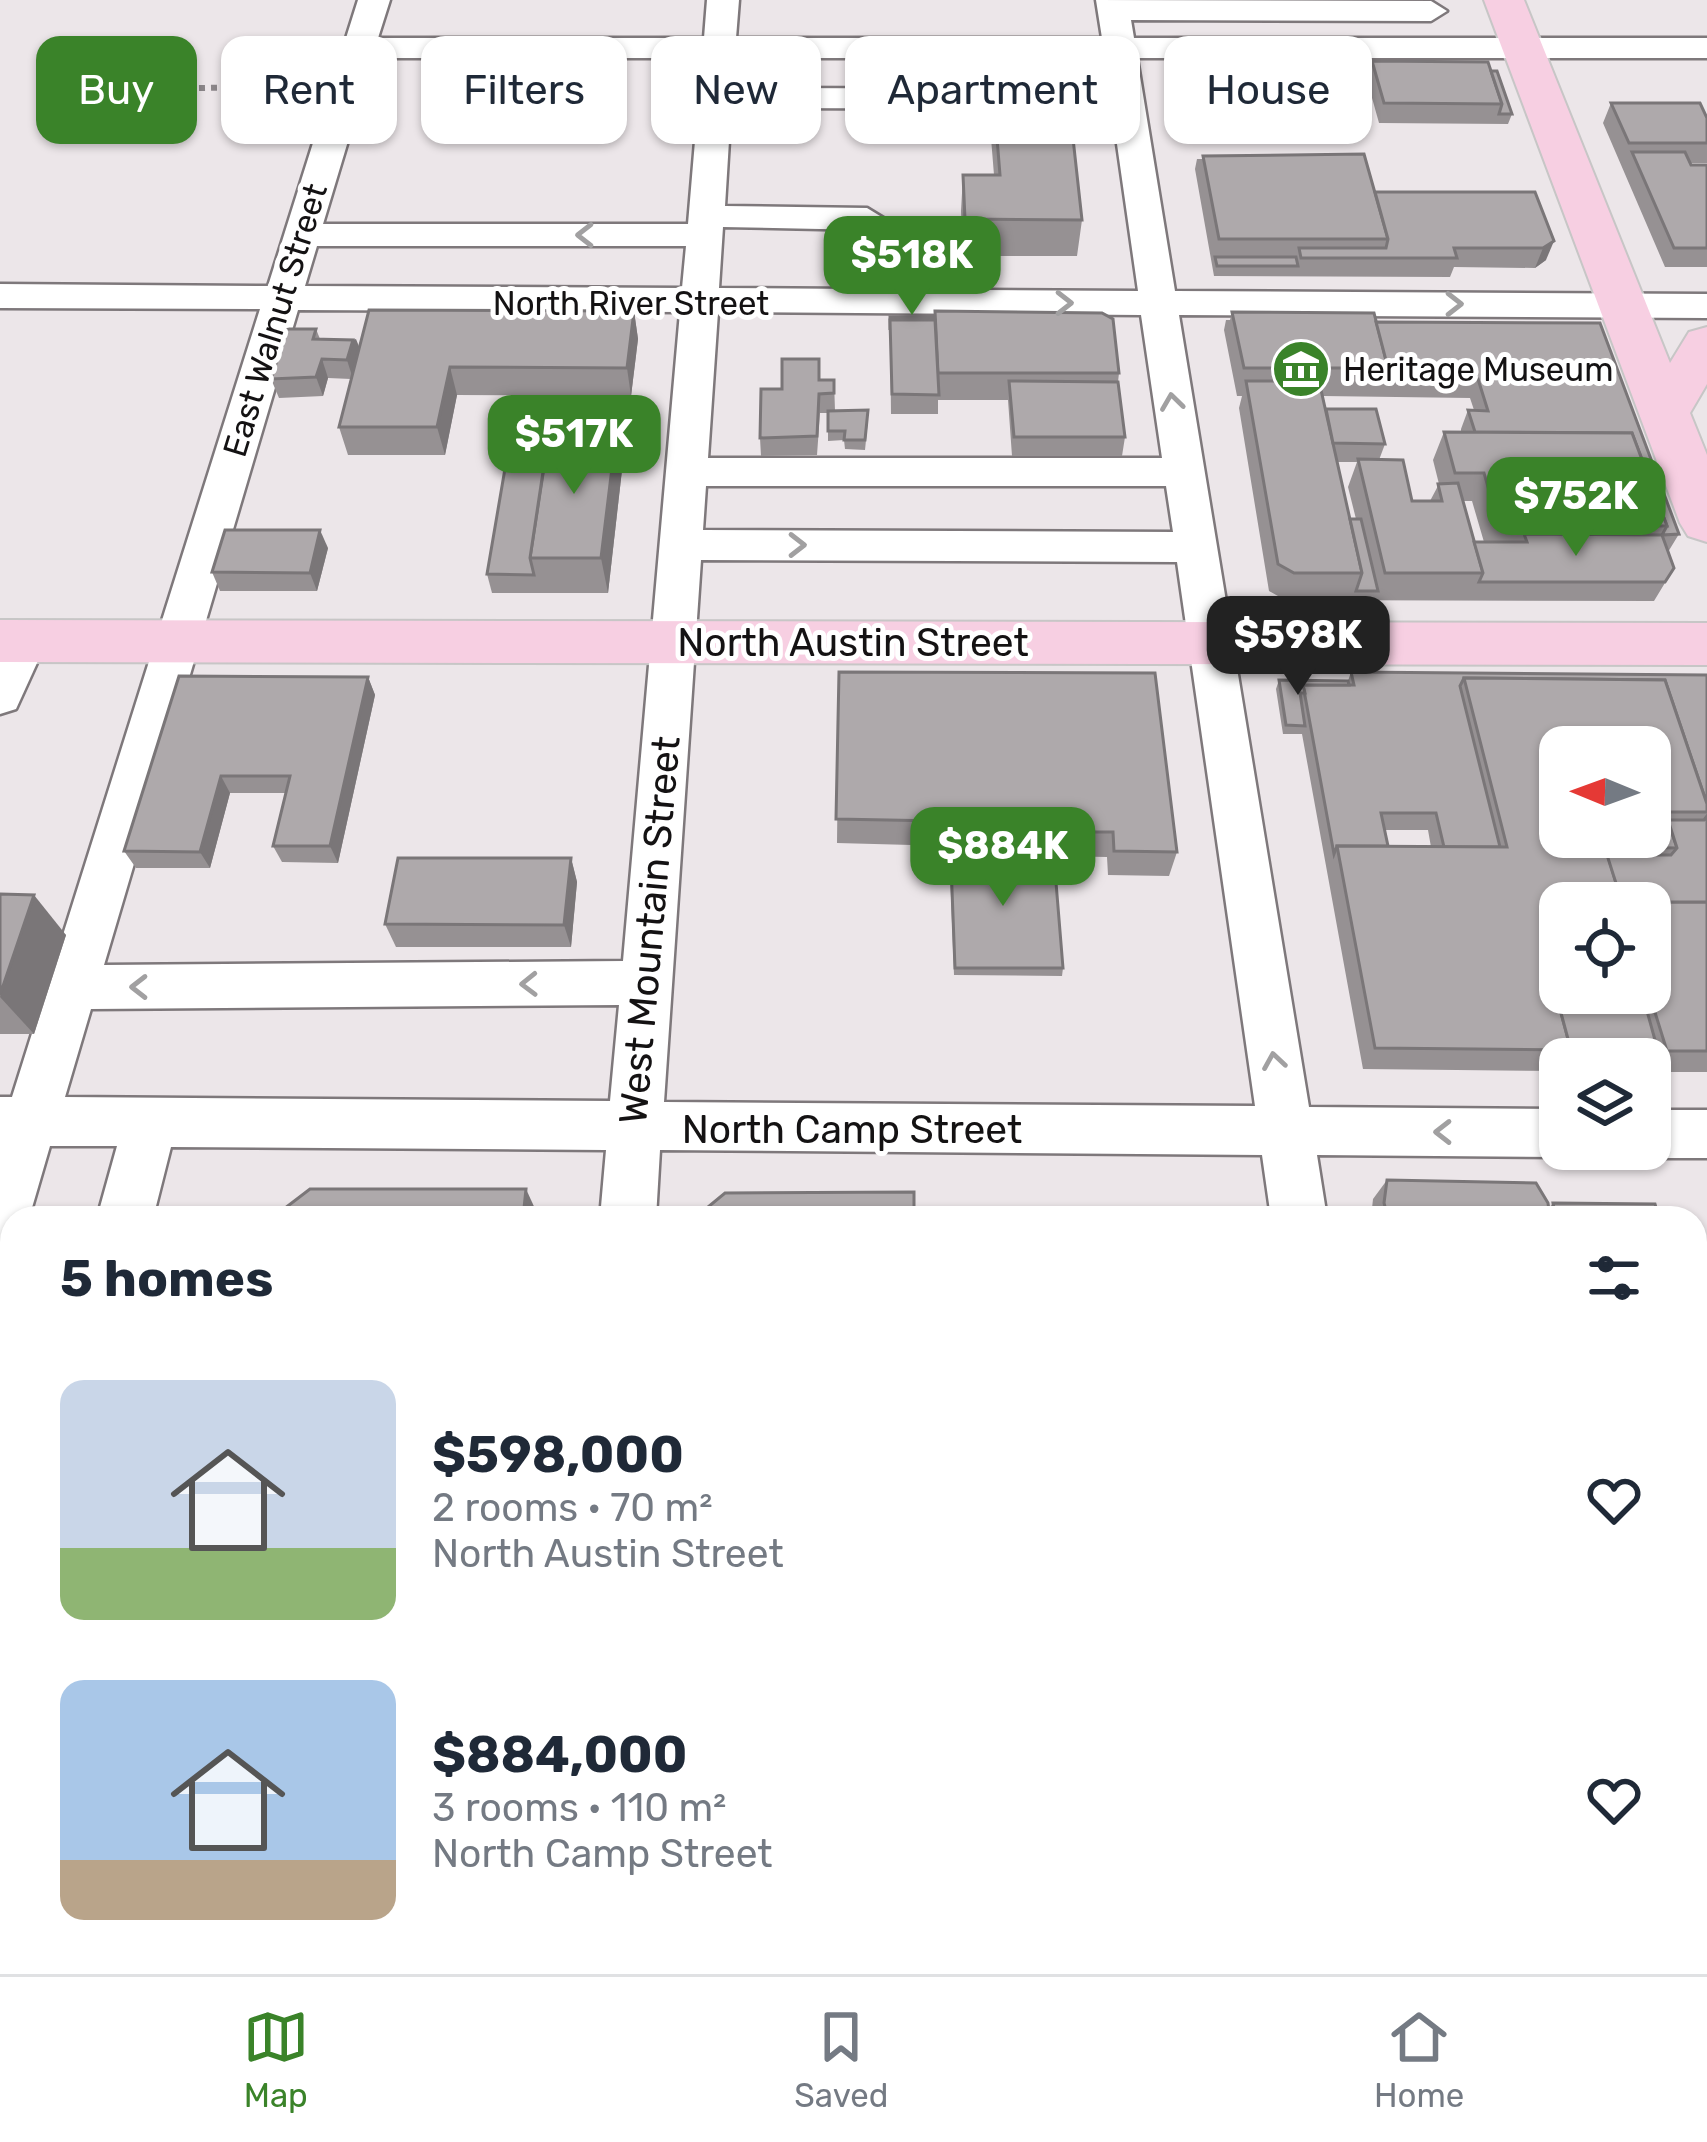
<!DOCTYPE html>
<meta charset="utf-8">
<style>
body{margin:0;font-family:Rubik,sans-serif;background:#f2f2f3;color:#1f2937;height:100vh;display:flex;flex-direction:column;font-size:45px;white-space:nowrap}
*{box-sizing:border-box;margin:0}
p{font-size:39px;color:#747a83}
.icon{flex:none;width:66px;height:66px;fill:none;stroke:currentColor;stroke-width:2;stroke-linecap:round;stroke-linejoin:round}
.map{position:relative;flex:1;overflow:hidden}
.details{position:absolute;left:0px;top:1206px;width:1707px;height:768px;display:flex;flex-direction:column;background:#fff;border-radius:36px 36px 0 0;box-shadow:0 3px 9px #0004}
.details>*{flex:none}
.top-card{position:absolute;left:36px;top:36px;width:1635px;height:108px;display:flex;gap:24px}
.needle{width:78px;rotate:271deg}
.controls{position:absolute;left:1539px;top:726px;display:grid;gap:24px}
.controls a{display:grid;place-items:center;width:132px;height:132px;border-radius:24px;background:#fff;box-shadow:0 3px 9px #0004;font-size:60px}
.price{position:absolute;translate:-50% -102px;padding:0 27px;border-radius:24px;background:#3a8329;color:#fff;font-size:39px;line-height:78px;filter:drop-shadow(0 3px 6px #0008)}
.price::after{content:'';position:absolute;left:50%;top:72px;width:36px;height:27px;margin-left:-18px;background:inherit;clip-path:polygon(0 0,100% 0,50% 100%)}
.price.current{background:#222;color:#fff}
ul{padding:0;list-style:none}
li{display:flex;align-items:center;gap:36px;height:300px;padding:0 60px}
li span{display:grid;place-items:center;flex:none;width:336px;height:240px;border-radius:24px;color:#555}
li>.icon{margin-inline-start:auto}
span .icon{width:144px;height:144px;fill:#fffc;stroke-width:1}
li b{font-size:51px}
h2{display:flex;justify-content:space-between;align-items:center;height:144px;padding:0 60px;font-size:51px}
.tag{padding:0 42px;border-radius:24px;background:#fff;box-shadow:0 3px 9px #0004;font-size:42px;line-height:108px}
.tag.current{background:#3a8329;color:#fff}
.dock{display:flex;justify-content:space-around;align-items:center;height:168px;border-top:3px solid #e0e1e3;background:#fff;font-size:33px;color:#747a83}
.dock a{display:grid;justify-items:center;gap:6px}
.dock .current{color:#3a8329}
.map>svg:first-child{display:block}
.lines{fill:none;stroke-linecap:round;stroke-linejoin:round}
.minor-casing{stroke:#7e787b;stroke-width:5}
.major-casing{stroke:#c7c6c6;stroke-width:4}
.path{stroke:#8c878a;stroke-width:6;stroke-dasharray:6 6;stroke-linecap:butt}
.minor{fill:#fff;fill-rule:evenodd}
.major{fill:#f7cfe2;fill-rule:evenodd}
.wall{fill:#969193;fill-rule:evenodd}
.shaded-wall{fill:#7a7678}
.building{fill:#aea9ab;stroke:#7a7678;stroke-width:3;fill-rule:evenodd}
.oneway{stroke:#a1a0a1}
.labels{text-anchor:middle;dominant-baseline:central;stroke-width:10;stroke-linejoin:round;paint-order:stroke}
.far-street-label{font-size:33px;fill:#141213;stroke:#fff}
.far-poi-label{font-size:33px;fill:#141213;stroke:#fff;text-anchor:start}
.street-label{font-size:39px;fill:#141213;stroke:#fff}
</style>
<div class="map">
<svg width="1707" height="1974" viewBox="0 0 1707 1974">
<rect width="100%" height="100%" fill="#ece6e9"/>
<g class="lines">
<g class="minor-casing">
<g id="minor">
<path d="M358,0H390L378,38H704L707,0H739L736,38H1102L1096,0L1431,1L1447,11L1431,21L1131,20L1134,38H1707V58H1137L1175,291L1707,294V318L1179,315L1309,1107L1560,1109V1149L1579,1150L1560,1157L1317,1155L1327,1218H1271L1262,1155L660,1150L656,1218H600L606,1150L171,1147L153,1218H97L117,1146H50L29,1218H12V1243L0,1248V1097H12L260,309L0,308V284L268,286ZM373,58H702L688,224H323ZM735,58H1104L1109,89L733,88ZM731,108L1112,109L1138,291L719,288L723,227L867,230L885,219L867,208L725,206ZM317,246H686L682,288L305,286ZM298,310L680,312L623,961L104,965ZM718,312L1141,315L1162,458H708ZM706,486H1166L1173,532L703,530ZM701,560L1177,562L1255,1106L664,1102ZM619,1005L610,1101L65,1097L91,1009Z"/>
<path d="M25,625L41,629L47,641L16,709L0,714V647L9,629Z"/>
<path d="M1650,1110H1707V1158H1650L1631,1151L1650,1149Z"/>
<path d="M12,1596V1699L0,1704V1601Z"/>
<rect x="0" y="1862" width="12" height="68"/>
<rect x="1695" y="1867" width="12" height="68"/>
<path d="M534,1962H604L603,1974H533Z"/>
<path d="M1386,1962H1456L1458,1974H1388Z"/>
</g>
</g>
<g class="major-casing">
<g id="major">
<path d="M1484,0H1524L1670,363L1689,332L1707,327V384L1690,413L1707,455V542L1688,536L1680,523Z"/>
<path d="M0,620L1707,623V665L0,662Z"/>
</g>
</g>
<path class="path" d="M199,88L309,86"/>
<use href="#minor" class="minor"/>
<use href="#major" class="major"/>
</g>
<g class="wall">
<path d="M1372,61L1491,71L1512,114L1508,124L1379,123L1367,80Z"/>
<path d="M994,101L1082,220L1077,256H963L961,211L963,175H994L991,138Z"/>
<path d="M1611,103L1707,118V163H1690L1691,165H1707V267H1665L1603,123Z"/>
<path d="M1203,156L1375,192H1535L1546,260L1535,268L1454,267L1450,277L1214,276L1195,169L1197,159H1203Z"/>
<path d="M634,311L638,339L631,396L457,395L445,455H348L339,427L351,379L328,378L323,396L279,398L271,379L316,329L320,339L359,348Z"/>
<path d="M1232,312L1376,322L1600,323L1679,534L1668,552L1674,568L1654,601L1285,600L1269,591L1239,408L1242,396H1237L1224,330L1226,320H1230ZM1323,396L1470,398L1474,410H1468L1461,429V432H1444L1433,460L1439,484L1430,501H1412L1379,460L1385,444L1326,409ZM1337,462H1357L1348,487L1356,519H1350ZM1463,501H1472L1484,542H1474Z"/>
<path d="M890,317L1119,373L1118,382L1125,437L1122,456H1012L1008,400H938V414H891Z"/>
<path d="M820,380H834L835,411L868,420L865,450L845,449L844,440L828,441V413H820L817,455L761,456L760,438L782,389Z"/>
<path d="M622,470L608,593H492L487,574Z"/>
<path d="M328,548L317,591H220L212,572Z"/>
<path d="M839,672L1177,852L1169,876L1108,875L1107,857L1054,856L1063,968L1062,976L954,975L949,846L837,843Z"/>
<path d="M1351,672L1707,675V1072H1650V1059H1560V1071L1363,1069L1302,734H1283L1276,689L1279,680L1348,681ZM1385,830H1428L1431,847L1388,846ZM1560,903H1650V993H1560Z"/>
<path d="M179,676L368,677L375,695L338,863L282,862L273,846L286,793H230L210,868H136L124,851Z"/>
<path d="M571,858L577,882L571,947H396L385,924Z"/>
<path d="M0,894L66,935L34,1034H0Z"/>
<path d="M1387,1180L1549,1208L1553,1203L1659,1218H1371L1373,1199Z"/>
</g>
<g class="shaded-wall">
<path d="M1554,241L1546,260L1535,268L1543,248Z"/>
<path d="M634,311L638,339L631,396L627,368Z"/>
<path d="M356,339L360,349L353,379L347,360L353,340Z"/>
<path d="M322,359L328,378L323,396L316,377Z"/>
<path d="M450,367L457,395L445,455L437,427Z"/>
<path d="M616,435L622,470L608,593L601,558Z"/>
<path d="M320,530L328,548L317,591L310,573Z"/>
<path d="M368,677L375,695L338,863L330,846Z"/>
<path d="M221,776L230,793L210,868L200,852Z"/>
<path d="M571,858L577,882L571,947L564,925Z"/>
<path d="M34,895L66,935L34,1034L0,997Z"/>
<path d="M526,1189L537,1213L536,1218H523Z"/>
</g>
<g class="building">
<path d="M1372,61L1488,62L1502,104L1384,103Z"/>
<path d="M1491,71H1497L1512,114H1499L1502,104Z"/>
<path d="M994,101L1069,102L1082,220L965,219L963,175H1000Z"/>
<path d="M1611,103H1700L1707,118V143H1629Z"/>
<path d="M1632,152H1685L1691,165H1707V248H1674Z"/>
<path d="M1364,154L1388,239H1219L1203,156Z"/>
<path d="M1375,192H1535L1554,241L1543,248H1454L1457,258H1301L1299,248H1386L1388,239Z"/>
<path d="M1215,257H1296L1298,266H1217Z"/>
<path d="M369,310L634,311L627,368L450,367L437,427H339Z"/>
<path d="M935,311L1102,313L1113,319L1119,373H938Z"/>
<path d="M1232,312L1374,313L1388,368H1244Z"/>
<path d="M890,317H934V320H890V330Z"/>
<path d="M890,320H935L939,395L892,394Z"/>
<path d="M1376,322L1600,323L1679,534L1662,535L1667,526L1632,433L1475,432L1468,410L1488,411L1478,379H1385L1388,368Z"/>
<path d="M287,329H316L313,339L353,340L347,360L322,359L316,377L271,379Z"/>
<path d="M782,359H819V380H834V393L819,394L817,436L760,438L761,389H782Z"/>
<path d="M1009,381L1118,382L1125,437H1014Z"/>
<path d="M1246,381H1319L1362,573H1294L1278,564Z"/>
<path d="M1326,409H1376L1385,444L1333,443Z"/>
<path d="M868,410L865,440H844L845,431H828V411Z"/>
<path d="M1444,432L1632,433L1667,526L1499,525L1484,473H1455Z"/>
<path d="M549,435H616L601,558H530Z"/>
<path d="M508,451L546,452L530,558L534,575L487,574Z"/>
<path d="M1358,459L1403,460L1412,501H1442L1438,484L1458,483L1483,573H1385Z"/>
<path d="M1350,519H1361L1378,591H1356L1362,573Z"/>
<path d="M225,530H320L310,573L212,572Z"/>
<path d="M1524,534L1662,535L1674,568L1665,582H1479L1483,573L1474,542H1527Z"/>
<path d="M839,672L1155,673L1177,852L1114,851L1113,832H1056L1057,842H993L991,822L836,819Z"/>
<path d="M1351,672L1707,675V804L1665,680L1464,678L1460,686L1500,847H1444L1436,813H1381L1388,846H1337L1334,854L1303,685H1354Z"/>
<path d="M179,676L368,677L330,846H273L290,776H221L200,852L124,851Z"/>
<path d="M1464,678L1665,680L1707,804V812H1665L1677,848L1605,847L1622,902H1707V1051H1667L1649,993L1650,903H1560V965H1548L1571,1050L1375,1048L1337,846L1507,847ZM1560,747H1650V837H1560Z"/>
<path d="M1279,680L1348,681L1349,685H1303L1305,693H1300L1305,726L1286,725Z"/>
<path d="M1707,816V902H1622L1607,855H1671L1677,848L1668,820H1704Z"/>
<path d="M950,838H989L991,858H1054L1063,968H955Z"/>
<path d="M398,858H571L564,925L385,924Z"/>
<path d="M0,894L34,895L0,995Z"/>
<path d="M1550,972H1560V993H1642L1660,1058L1565,1056L1571,1050Z"/>
<path d="M1387,1180L1536,1183L1548,1203L1550,1218H1388L1384,1203Z"/>
<path d="M310,1189H526L523,1218H272Z"/>
<path d="M914,1192V1218H707L708,1207L725,1193Z"/>
<path d="M1553,1203L1655,1204L1659,1218H1556Z"/>
<rect x="1695" y="1478" width="12" height="144"/>
</g>
<defs><path id="oneway-chevron" d="M-2-3.5L2.5 0L-2 3.5" fill="none" stroke-width="1.6" stroke-linecap="round" stroke-linejoin="round" transform="scale(3)"/></defs>
<g class="oneway">
<use href="#oneway-chevron" transform="translate(585 235) rotate(-180)"/>
<use href="#oneway-chevron" transform="translate(1064 303)"/>
<use href="#oneway-chevron" transform="translate(1454 304)"/>
<use href="#oneway-chevron" transform="translate(1172 402) rotate(-98)"/>
<use href="#oneway-chevron" transform="translate(797 545)"/>
<use href="#oneway-chevron" transform="translate(529 984) rotate(179)"/>
<use href="#oneway-chevron" transform="translate(139 987) rotate(180)"/>
<use href="#oneway-chevron" transform="translate(1274 1061) rotate(-99)"/>
<use href="#oneway-chevron" transform="translate(1443 1132) rotate(-180)"/>
</g>
<defs>
<g id="museum-disc" transform="scale(3)"><circle r="9.5" fill="#3a8329" stroke="#fff"/><path d="M0-6L6-3V-2H-6V-3ZM-5-1h2V3h-2ZM-1-1h2V3h-2ZM3-1h2V3H3ZM-6 4H6V6H-6Z" fill="#fff"/></g>
</defs>
<g fill-rule="evenodd">
<use href="#museum-disc" x="1301" y="369"/>
</g>
<g class="labels">
<g class="far-street-label">
<text x="631" y="303">North River Street</text>
<text transform="translate(275 320) rotate(-73)">East Walnut Street</text>
</g>
<g class="far-poi-label">
<text x="1343" y="369">Heritage Museum</text>
</g>
<g class="street-label">
<text x="853" y="643">North Austin Street</text>
<text transform="translate(650 930) rotate(-85)">West Mountain Street</text>
<text x="852" y="1130">North Camp Street</text>
</g>
</g>
</svg>
<div class="controls">
<a><svg class="needle" viewBox="-14 -14 28 28"><path d="M0-13l5 13h-10z" fill="#e53935"/><path d="M0 13l5-13h-10z" fill="#747a83"/></svg></a>
<a><svg class="icon" aria-label="locate" viewBox="0 0 24 24"><circle cx="12" cy="12" r="6"/><path d="M12 2v4M12 18v4M2 12h4M18 12h4"/></svg></a>
<a><svg class="icon" aria-label="layers" viewBox="0 0 24 24"><path d="M12 4l9 5-9 5-9-5zM3 14l9 5 9-5"/></svg></a>
</div>
<b class="price" style="left:912px;top:318px">$518K</b>
<b class="price" style="left:574px;top:497px">$517K</b>
<b class="price" style="left:1576px;top:559px">$752K</b>
<b class="price current" style="left:1298px;top:698px">$598K</b>
<b class="price" style="left:1003px;top:909px">$884K</b>
<div class="top-card">
<a class="tag current">Buy</a>
<a class="tag">Rent</a>
<a class="tag">Filters</a>
<a class="tag">New</a>
<a class="tag">Apartment</a>
<a class="tag">House</a>
</div>
<section class="details">
<h2>5 homes<svg class="icon" aria-label="filters" viewBox="0 0 24 24"><path d="M4 7h16M4 17h16"/><circle cx="9" cy="7" r="2"/><circle cx="15" cy="17" r="2"/></svg></h2>
<ul>
<li><span style="background:linear-gradient(#c9d6e8 70%,#8fb573 0)"><svg class="icon" aria-label="home" viewBox="0 0 24 24"><path d="M3 11l9-7 9 7M6 9v11h12V9"/></svg></span><div><b>$598,000</b><p>2 rooms · 70 m²</p><p>North Austin Street</p></div><svg class="icon" aria-label="heart" viewBox="0 0 24 24"><path d="M12 20l-8-8c-3-5 5-10 8-4 3-6 11-1 8 4z"/></svg></li>
<li><span style="background:linear-gradient(#a9c7e8 75%,#b9a48a 0)"><svg class="icon" aria-label="home" viewBox="0 0 24 24"><path d="M3 11l9-7 9 7M6 9v11h12V9"/></svg></span><div><b>$884,000</b><p>3 rooms · 110 m²</p><p>North Camp Street</p></div><svg class="icon" aria-label="heart" viewBox="0 0 24 24"><path d="M12 20l-8-8c-3-5 5-10 8-4 3-6 11-1 8 4z"/></svg></li>
</ul>
</section>
</div>
<nav class="dock">
<a class="current"><svg class="icon" aria-label="map" viewBox="0 0 24 24"><path d="M3 6l6-2 6 2 6-2v14l-6 2-6-2-6 2zM9 4v14M15 6v14"/></svg>Map</a>
<a><svg class="icon" aria-label="saved" viewBox="0 0 24 24"><path d="M7 4h10v16l-5-4-5 4z"/></svg>Saved</a>
<a><svg class="icon" aria-label="home" viewBox="0 0 24 24"><path d="M3 11l9-7 9 7M6 9v11h12V9"/></svg>Home</a>
</nav>
